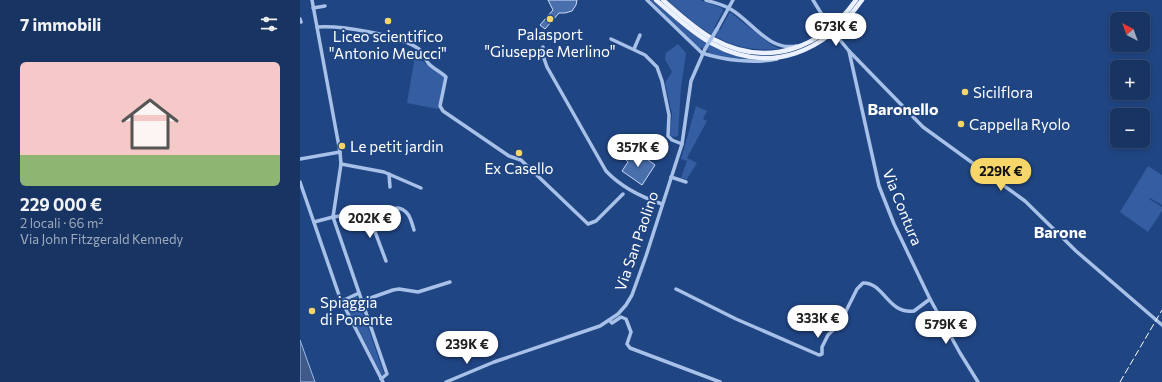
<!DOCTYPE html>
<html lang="it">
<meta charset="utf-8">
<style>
body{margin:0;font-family:Commissioner,sans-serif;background:#253f6b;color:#f1f3f6;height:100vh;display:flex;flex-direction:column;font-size:15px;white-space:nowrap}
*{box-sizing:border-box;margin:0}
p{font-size:13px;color:#9faabe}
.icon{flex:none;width:22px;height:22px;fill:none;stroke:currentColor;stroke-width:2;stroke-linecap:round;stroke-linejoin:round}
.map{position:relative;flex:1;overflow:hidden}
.details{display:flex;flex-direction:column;background:#183462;width:300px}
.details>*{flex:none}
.needle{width:26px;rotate:319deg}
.buttons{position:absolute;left:810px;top:12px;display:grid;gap:8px}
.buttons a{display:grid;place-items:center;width:40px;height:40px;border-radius:6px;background:#183462;box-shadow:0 2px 6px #0003,0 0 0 1px #364f77;font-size:20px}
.price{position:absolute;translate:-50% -34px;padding:0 9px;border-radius:14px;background:#fff;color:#222;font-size:13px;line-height:26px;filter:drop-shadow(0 1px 2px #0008)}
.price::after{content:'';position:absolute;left:50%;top:24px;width:12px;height:9px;margin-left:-6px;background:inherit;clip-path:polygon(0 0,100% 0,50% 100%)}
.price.on{background:#f6d668;color:#111}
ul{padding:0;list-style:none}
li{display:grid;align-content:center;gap:8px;height:212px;padding:0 20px}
li span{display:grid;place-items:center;height:124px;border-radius:6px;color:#555}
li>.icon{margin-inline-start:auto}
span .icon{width:72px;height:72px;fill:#fffc;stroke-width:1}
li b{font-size:17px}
h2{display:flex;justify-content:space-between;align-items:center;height:48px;padding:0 20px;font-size:17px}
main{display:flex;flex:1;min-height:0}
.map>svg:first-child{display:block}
.green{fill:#345ea1}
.water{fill:#3f5a88;stroke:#9bbbea}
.building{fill:#496fac;stroke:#ccdcf7}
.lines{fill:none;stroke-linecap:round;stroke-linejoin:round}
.minor{stroke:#a7c1e9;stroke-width:3.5}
.major{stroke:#ebf1fe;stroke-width:4.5}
.rail{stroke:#fff;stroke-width:1;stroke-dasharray:7 3;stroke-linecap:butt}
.minor-bridge{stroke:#a7c1e9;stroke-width:3.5}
.poi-dot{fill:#f6d668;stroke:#204583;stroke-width:1.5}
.labels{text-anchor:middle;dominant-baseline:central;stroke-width:3.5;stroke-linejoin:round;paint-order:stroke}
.poi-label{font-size:15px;fill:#fff;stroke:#204583;text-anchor:start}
.street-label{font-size:15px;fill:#fff;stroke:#204583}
.neighbourhood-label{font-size:16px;font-weight:bold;fill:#fff;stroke:#204583}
</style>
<main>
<section class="details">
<h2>7 immobili<svg class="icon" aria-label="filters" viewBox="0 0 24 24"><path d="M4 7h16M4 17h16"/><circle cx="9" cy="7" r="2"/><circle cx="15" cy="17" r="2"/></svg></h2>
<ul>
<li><span style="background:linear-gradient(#f6c9c9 75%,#8fb573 0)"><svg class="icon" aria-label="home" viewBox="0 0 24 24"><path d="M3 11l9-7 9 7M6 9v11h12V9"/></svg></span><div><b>229 000 €</b><p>2 locali · 66 m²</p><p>Via John Fitzgerald Kennedy</p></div></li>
</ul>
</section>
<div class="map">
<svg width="862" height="382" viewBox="0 0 862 382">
<rect width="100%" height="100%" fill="#204583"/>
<g class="green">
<path d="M350,0H353L408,45L434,55L456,60L414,56L408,53V51L402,47L400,49Z"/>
<path d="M367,0H400L422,8L423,11L414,28L420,30L430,12L470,44L480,49C427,53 405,32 367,0Z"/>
<path d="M378,44L386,53L381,87L378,136L375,137L371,136L370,133L372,114L365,83L372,72L365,59L366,53Z"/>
<path d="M115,56L120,58L126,64L145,78L138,109L107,103Z"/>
<path d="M396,106L407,111L403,119L407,121L387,158L397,163L387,179L381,178L387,161L381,159Z"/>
<path d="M848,166L862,175V205L850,198L849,199L862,207V211L848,232L820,212Z"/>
<path d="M57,296L84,374L82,375L44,302Z"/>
</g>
<path class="water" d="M0,340L15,382H0Z"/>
<g class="building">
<path d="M248,0H277L276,5L272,11L265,13H259L245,29L240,25L253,10Z"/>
<path d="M336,151L355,165L342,185L322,171L328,162L326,160L329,155L332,157Z"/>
</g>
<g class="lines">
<g class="minor">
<path d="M12,0L40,152L41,164L33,217L87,374L81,379"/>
<path d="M347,0L402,53C423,60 456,64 477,59"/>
<path d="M406,0C415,3 425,5 432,10C453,23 469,51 496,46"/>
<path d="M513,0L529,26"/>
<path d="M13,8L25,6"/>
<path d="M0,19L1,22"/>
<path d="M17,27C41,25 99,35 119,49C124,53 125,60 129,64C134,69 141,72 146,77L140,106L143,111L209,156L221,160L288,224L296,221L323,194"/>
<path d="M417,29L433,0"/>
<path d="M535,34L549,51L623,127L725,201L776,251L862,325"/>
<path d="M311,39L345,55L357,67L362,81L369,115L368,136L372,140L382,144"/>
<path d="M243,47L241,50L247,67L306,171C321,187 341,197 362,204"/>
<path d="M334,49L340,35"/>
<path d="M549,51L579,186L594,224L630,299L660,353L678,382"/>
<path d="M0,159L40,152"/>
<path d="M41,164L84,172L121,188"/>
<path d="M89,174L90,187"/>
<path d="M371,177L386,182"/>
<path d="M0,182L40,298L83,382"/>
<path d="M68,213L86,261"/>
<path d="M14,222L33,217L98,208C109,210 111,220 114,230"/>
<path d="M376,289L436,319L519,355L522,354V347L528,335L540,323L557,289L563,283C584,282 588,315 614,311L630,299"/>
<path d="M42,301L59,293"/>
<path d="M62,301L93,290L99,289L118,292L150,282"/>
<path d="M310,321L312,323L321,317L326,319L331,332L327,344L330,348L420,382"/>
<path d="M146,382L194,362L300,326L318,314L326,305L332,295L346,256L382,144L391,81L405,49"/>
</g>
<g class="major">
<path d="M356,0C374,15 391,32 411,43C471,76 525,52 562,0"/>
<path d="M363,0C379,14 395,29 413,39C468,69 522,48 556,0"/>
</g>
<path class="rail" d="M820,382L862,310"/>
<path class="minor-bridge" d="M405,49L417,29"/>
</g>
<g class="poi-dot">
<circle cx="250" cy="19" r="4"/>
<circle cx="88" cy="21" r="4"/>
<circle cx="665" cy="92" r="4"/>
<circle cx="661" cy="124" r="4"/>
<circle cx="42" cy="146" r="4"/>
<circle cx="219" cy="153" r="4"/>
<circle cx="12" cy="311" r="4"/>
</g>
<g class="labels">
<g class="poi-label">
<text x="250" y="34" text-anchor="middle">Palasport<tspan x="250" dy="17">"Giuseppe Merlino"</tspan></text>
<text x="88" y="36" text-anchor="middle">Liceo scientifico<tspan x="88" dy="17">"Antonio Meucci"</tspan></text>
<text x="673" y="92">Sicilflora</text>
<text x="669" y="124">Cappella Ryolo</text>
<text x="50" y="146">Le petit jardin</text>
<text x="219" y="168" text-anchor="middle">Ex Casello</text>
<text x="20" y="302">Spiaggia<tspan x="20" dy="17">di Ponente</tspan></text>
</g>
<g class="street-label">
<text transform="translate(603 207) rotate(68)">Via Contura</text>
<text transform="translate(336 241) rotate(-71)">Via San Paolino</text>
</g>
<g class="neighbourhood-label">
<text x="603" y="108">Baronello</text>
<text x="760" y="231">Barone</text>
</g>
</g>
</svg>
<div class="buttons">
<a><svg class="needle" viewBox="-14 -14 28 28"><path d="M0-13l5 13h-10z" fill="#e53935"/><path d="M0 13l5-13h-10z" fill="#9faabe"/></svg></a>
<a>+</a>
<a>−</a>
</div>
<b class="price" style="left:536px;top:47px">673K €</b>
<b class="price" style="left:338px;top:168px">357K €</b>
<b class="price on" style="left:701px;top:192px">229K €</b>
<b class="price" style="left:70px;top:239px">202K €</b>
<b class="price" style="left:518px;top:339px">333K €</b>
<b class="price" style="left:646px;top:345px">579K €</b>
<b class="price" style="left:167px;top:365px">239K €</b>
</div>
</main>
